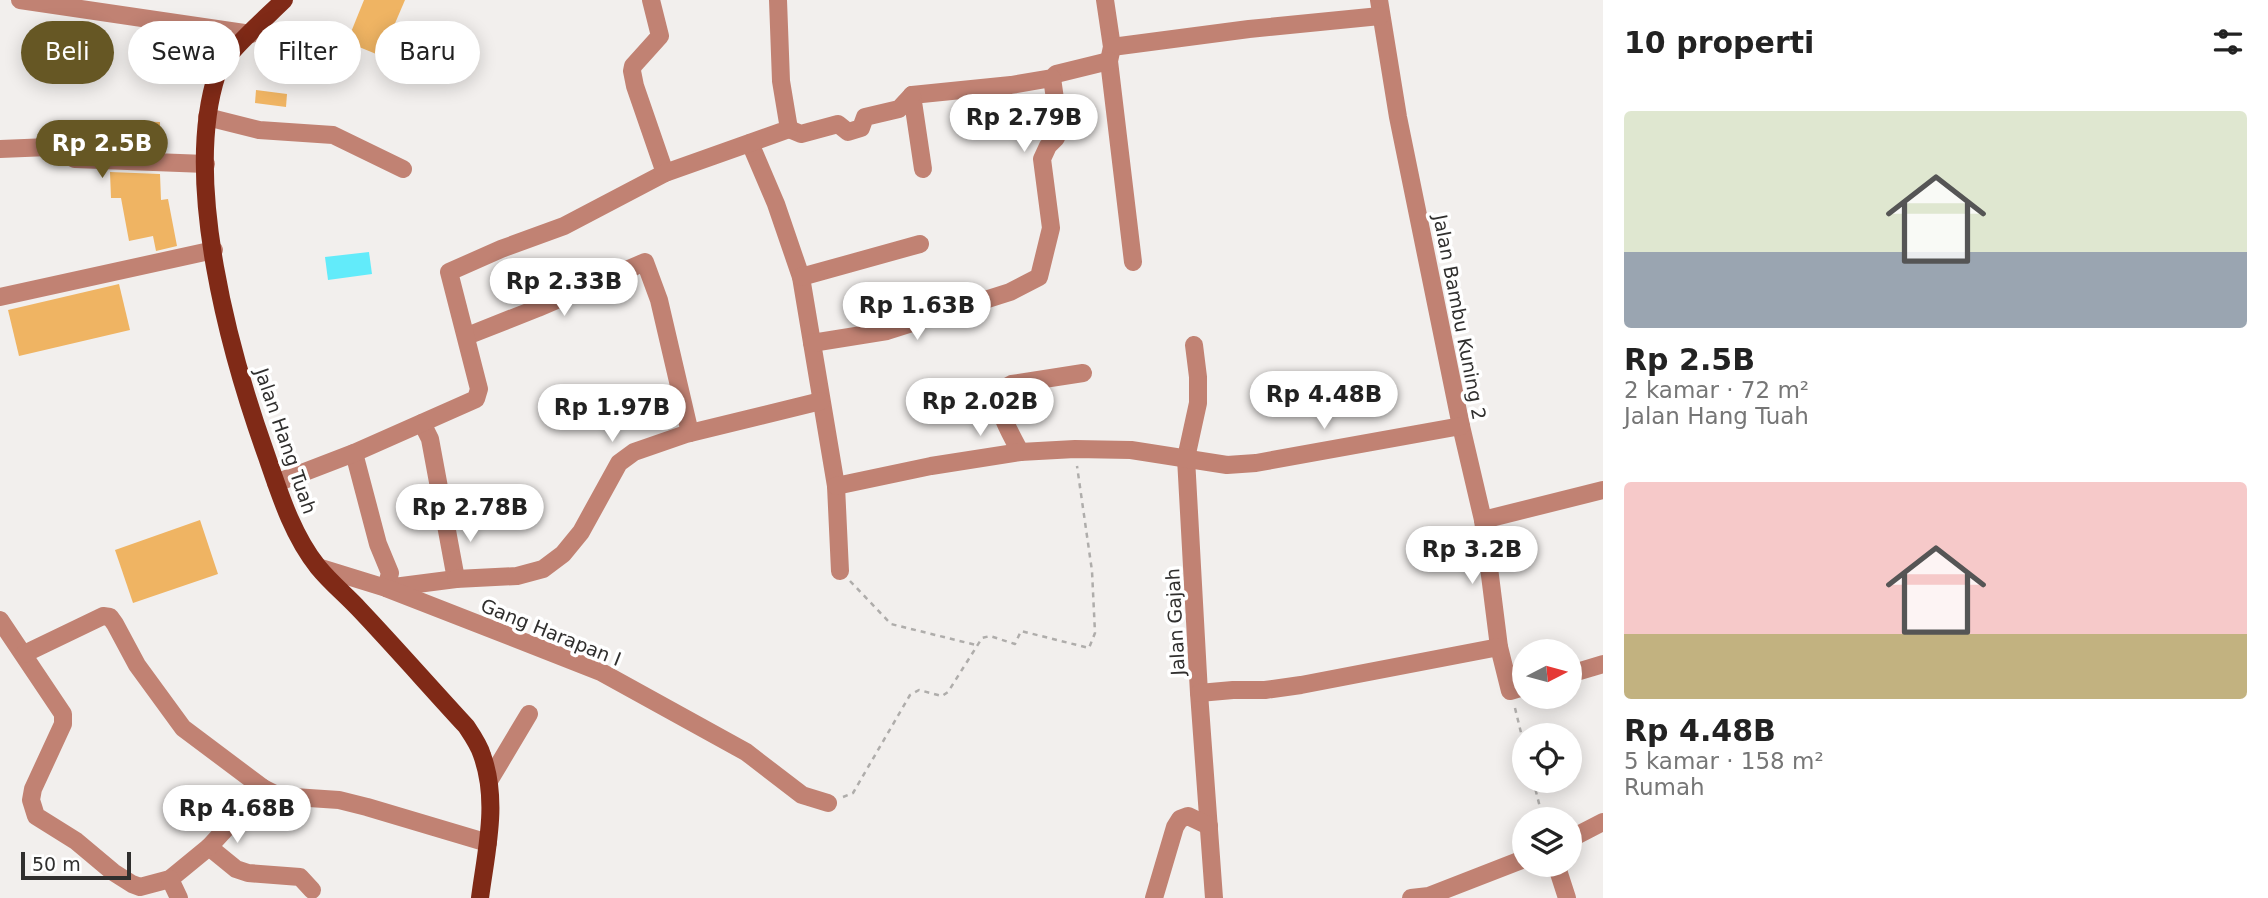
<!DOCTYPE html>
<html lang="id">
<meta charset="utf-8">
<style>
body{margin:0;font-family:"DejaVu Sans",sans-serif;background:#f2f2f2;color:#222;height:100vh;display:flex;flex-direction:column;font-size:26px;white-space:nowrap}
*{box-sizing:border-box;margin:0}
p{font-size:23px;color:#767676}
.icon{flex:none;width:38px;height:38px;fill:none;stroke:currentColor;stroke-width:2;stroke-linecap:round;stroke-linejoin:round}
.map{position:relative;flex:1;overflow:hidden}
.panel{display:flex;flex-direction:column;background:#fff;width:665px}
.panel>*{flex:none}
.guide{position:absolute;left:21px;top:21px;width:665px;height:63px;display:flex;gap:14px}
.needle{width:46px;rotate:84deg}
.fabs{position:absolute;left:1512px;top:639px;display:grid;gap:14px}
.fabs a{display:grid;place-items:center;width:70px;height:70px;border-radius:50%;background:#fff;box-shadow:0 4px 18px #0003;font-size:35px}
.scale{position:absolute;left:21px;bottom:18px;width:110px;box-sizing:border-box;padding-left:7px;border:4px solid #302f2e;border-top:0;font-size:19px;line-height:24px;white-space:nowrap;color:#302f2e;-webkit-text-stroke:5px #fff;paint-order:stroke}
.price{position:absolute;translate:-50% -60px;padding:0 16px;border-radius:24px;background:#fff;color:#222;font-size:23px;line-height:46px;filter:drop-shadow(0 2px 4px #0008)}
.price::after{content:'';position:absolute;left:50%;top:42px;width:21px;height:16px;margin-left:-10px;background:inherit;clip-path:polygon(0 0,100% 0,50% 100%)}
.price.current{background:#665724;color:#fff}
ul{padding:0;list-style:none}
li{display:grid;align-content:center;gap:14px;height:371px;padding:0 21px}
li span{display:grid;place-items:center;height:217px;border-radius:7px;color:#555}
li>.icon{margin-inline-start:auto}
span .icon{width:126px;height:126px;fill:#fffc;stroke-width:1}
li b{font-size:30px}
h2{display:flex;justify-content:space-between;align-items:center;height:84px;padding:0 21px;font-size:30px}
.pill{padding:0 24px;border-radius:32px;background:#fff;box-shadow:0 4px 18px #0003;font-size:24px;line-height:63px}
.pill.current{background:#665724;color:#fff}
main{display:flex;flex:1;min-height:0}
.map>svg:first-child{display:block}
.water{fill:#62ebfa}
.building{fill:#efb463}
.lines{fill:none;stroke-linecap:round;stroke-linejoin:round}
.path{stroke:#afadab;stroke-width:2.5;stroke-dasharray:5 5;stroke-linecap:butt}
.minor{stroke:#c18273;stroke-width:18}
.major{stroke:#802a17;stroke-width:18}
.labels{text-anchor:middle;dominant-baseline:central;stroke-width:7;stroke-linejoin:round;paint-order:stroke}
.street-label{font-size:19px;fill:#302f2e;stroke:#fff}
</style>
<main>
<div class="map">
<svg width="1603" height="898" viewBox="0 0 1603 898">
<rect width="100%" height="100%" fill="#f2efed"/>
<path class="water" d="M369,252L372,274L328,280L325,257Z"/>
<g class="building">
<path d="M364,0H405L381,56L347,42Z"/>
<path d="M256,90L287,94L286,107L255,103Z"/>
<path d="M116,121L160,122V151L115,149Z"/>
<path d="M110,172L160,174L161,200L168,199L177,246L156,251L153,236L129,241L121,198H111Z"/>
<path d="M119,284L130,330L19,356L8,310Z"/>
<path d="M200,520L218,574L133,603L115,550Z"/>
</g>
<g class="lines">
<g class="path">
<path d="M850,581L891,624L976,645"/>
<path d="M1515,708L1524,745"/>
<path d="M1533,780L1543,819"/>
<path d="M843,797L853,793L910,695L919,690L942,696L948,692L982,638L990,636L1015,644L1021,631L1089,648L1095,633L1092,571L1077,466"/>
</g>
<g class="minor">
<path d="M20,0L251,34"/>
<path d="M651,0L660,36L633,66L632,71L635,86L665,173"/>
<path d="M1105,0L1112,47L1109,61L1133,262"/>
<path d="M1379,0L1398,117L1461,426L1483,520L1499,647L1510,691L1524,687"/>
<path d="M1112,47L1249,29L1380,16"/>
<path d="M912,95L1011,85L1052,78L1056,74L1109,61"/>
<path d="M912,95L923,169"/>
<path d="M207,117L259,130L333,135L403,169"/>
<path d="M789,129L801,134L838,124L848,132L861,128L865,117L899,109L912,95"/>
<path d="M750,143L776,204L801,277L836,486L840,571"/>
<path d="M0,149L49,147L75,159L206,164"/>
<path d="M801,277L920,244"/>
<path d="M0,297L214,250"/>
<path d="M467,336L538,308L645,262L659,300L690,433"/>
<path d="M812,343L887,331L1010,292L1039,277L1051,228L1042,159L1048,146L1056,138L1059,127L1052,78"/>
<path d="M1194,345L1198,377V403L1186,458L1199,693L1214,898"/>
<path d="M1020,452C1011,433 995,411 1001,390L1012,384L1083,373"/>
<path d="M354,453L378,544L390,573L386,588L456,579L430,439L422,423"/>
<path d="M276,483L354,453L476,399L479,389L449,272L501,249L564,226L665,173L789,129L781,81L778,0"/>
<path d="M836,486L931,466L1020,452L1075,449L1131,450L1227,465L1256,463L1461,426"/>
<path d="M1483,520L1603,490"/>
<path d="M318,567L386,588L601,672L746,752L802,795L828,803"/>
<path d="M456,579L517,576L543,569L563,554L581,532L619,463L634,452L686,434L821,401"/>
<path d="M0,620L63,714V724L33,789L31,800L36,816L76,841L113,872L132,884L140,887L170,879L209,847L236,869L248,873L300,877L312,890"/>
<path d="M24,654L103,616L110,617L115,624L137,665L183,728L263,788L279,796L339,800L367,807L488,843"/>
<path d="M1570,674L1603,664"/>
<path d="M1199,693L1233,690H1265L1301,685L1499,647"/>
<path d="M489,781L529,714"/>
<path d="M1570,839L1603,822"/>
<path d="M209,847L263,788"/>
<path d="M1556,864L1567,898"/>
<path d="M170,879L179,898"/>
<path d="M1154,898L1175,827L1180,819L1188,816L1209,826"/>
<path d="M1411,898L1429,896L1524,859"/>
</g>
<path class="major" d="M284,0C267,17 223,55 217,74C182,181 230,354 267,457C280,495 293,536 318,567C330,582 346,595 359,609C395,647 430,687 466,726C472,735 479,745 482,755C499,802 486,851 480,898"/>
</g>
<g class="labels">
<g class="street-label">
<text transform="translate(1460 317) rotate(79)">Jalan Bambu Kuning 2</text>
<text transform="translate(286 441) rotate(71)">Jalan Hang Tuah</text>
<text transform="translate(1175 622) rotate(-93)">Jalan Gajah</text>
<text transform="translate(551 632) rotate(22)">Gang Harapan I</text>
</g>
</g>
</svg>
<div class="fabs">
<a><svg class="needle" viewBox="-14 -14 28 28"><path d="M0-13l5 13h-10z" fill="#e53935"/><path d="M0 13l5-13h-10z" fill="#767676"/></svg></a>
<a><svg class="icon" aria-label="locate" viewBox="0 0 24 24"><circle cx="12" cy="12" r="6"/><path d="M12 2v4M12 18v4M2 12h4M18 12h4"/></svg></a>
<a><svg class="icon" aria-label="layers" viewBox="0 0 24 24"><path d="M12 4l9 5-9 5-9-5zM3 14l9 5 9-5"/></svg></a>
</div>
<div class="scale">50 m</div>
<b class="price" style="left:1024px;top:154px">Rp 2.79B</b>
<b class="price current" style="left:102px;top:180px">Rp 2.5B</b>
<b class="price" style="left:564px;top:318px">Rp 2.33B</b>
<b class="price" style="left:917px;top:342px">Rp 1.63B</b>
<b class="price" style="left:1324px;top:431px">Rp 4.48B</b>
<b class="price" style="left:980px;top:438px">Rp 2.02B</b>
<b class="price" style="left:612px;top:444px">Rp 1.97B</b>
<b class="price" style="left:470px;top:544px">Rp 2.78B</b>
<b class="price" style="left:1472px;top:586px">Rp 3.2B</b>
<b class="price" style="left:237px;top:845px">Rp 4.68B</b>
<div class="guide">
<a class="pill current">Beli</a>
<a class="pill">Sewa</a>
<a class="pill">Filter</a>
<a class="pill">Baru</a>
</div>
</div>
<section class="panel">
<h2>10 properti<svg class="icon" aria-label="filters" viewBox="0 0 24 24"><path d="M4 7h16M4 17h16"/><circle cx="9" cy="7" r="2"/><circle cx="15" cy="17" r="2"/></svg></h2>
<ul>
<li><span style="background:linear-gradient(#dfe7d0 65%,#9aa5b1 0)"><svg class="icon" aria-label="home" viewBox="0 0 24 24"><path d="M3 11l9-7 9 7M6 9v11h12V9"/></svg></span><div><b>Rp 2.5B</b><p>2 kamar · 72 m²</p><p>Jalan Hang Tuah</p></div></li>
<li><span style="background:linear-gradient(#f6c9c9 70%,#c2b280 0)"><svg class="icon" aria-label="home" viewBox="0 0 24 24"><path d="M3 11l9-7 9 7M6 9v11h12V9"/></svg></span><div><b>Rp 4.48B</b><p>5 kamar · 158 m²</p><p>Rumah</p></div></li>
</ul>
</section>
</main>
